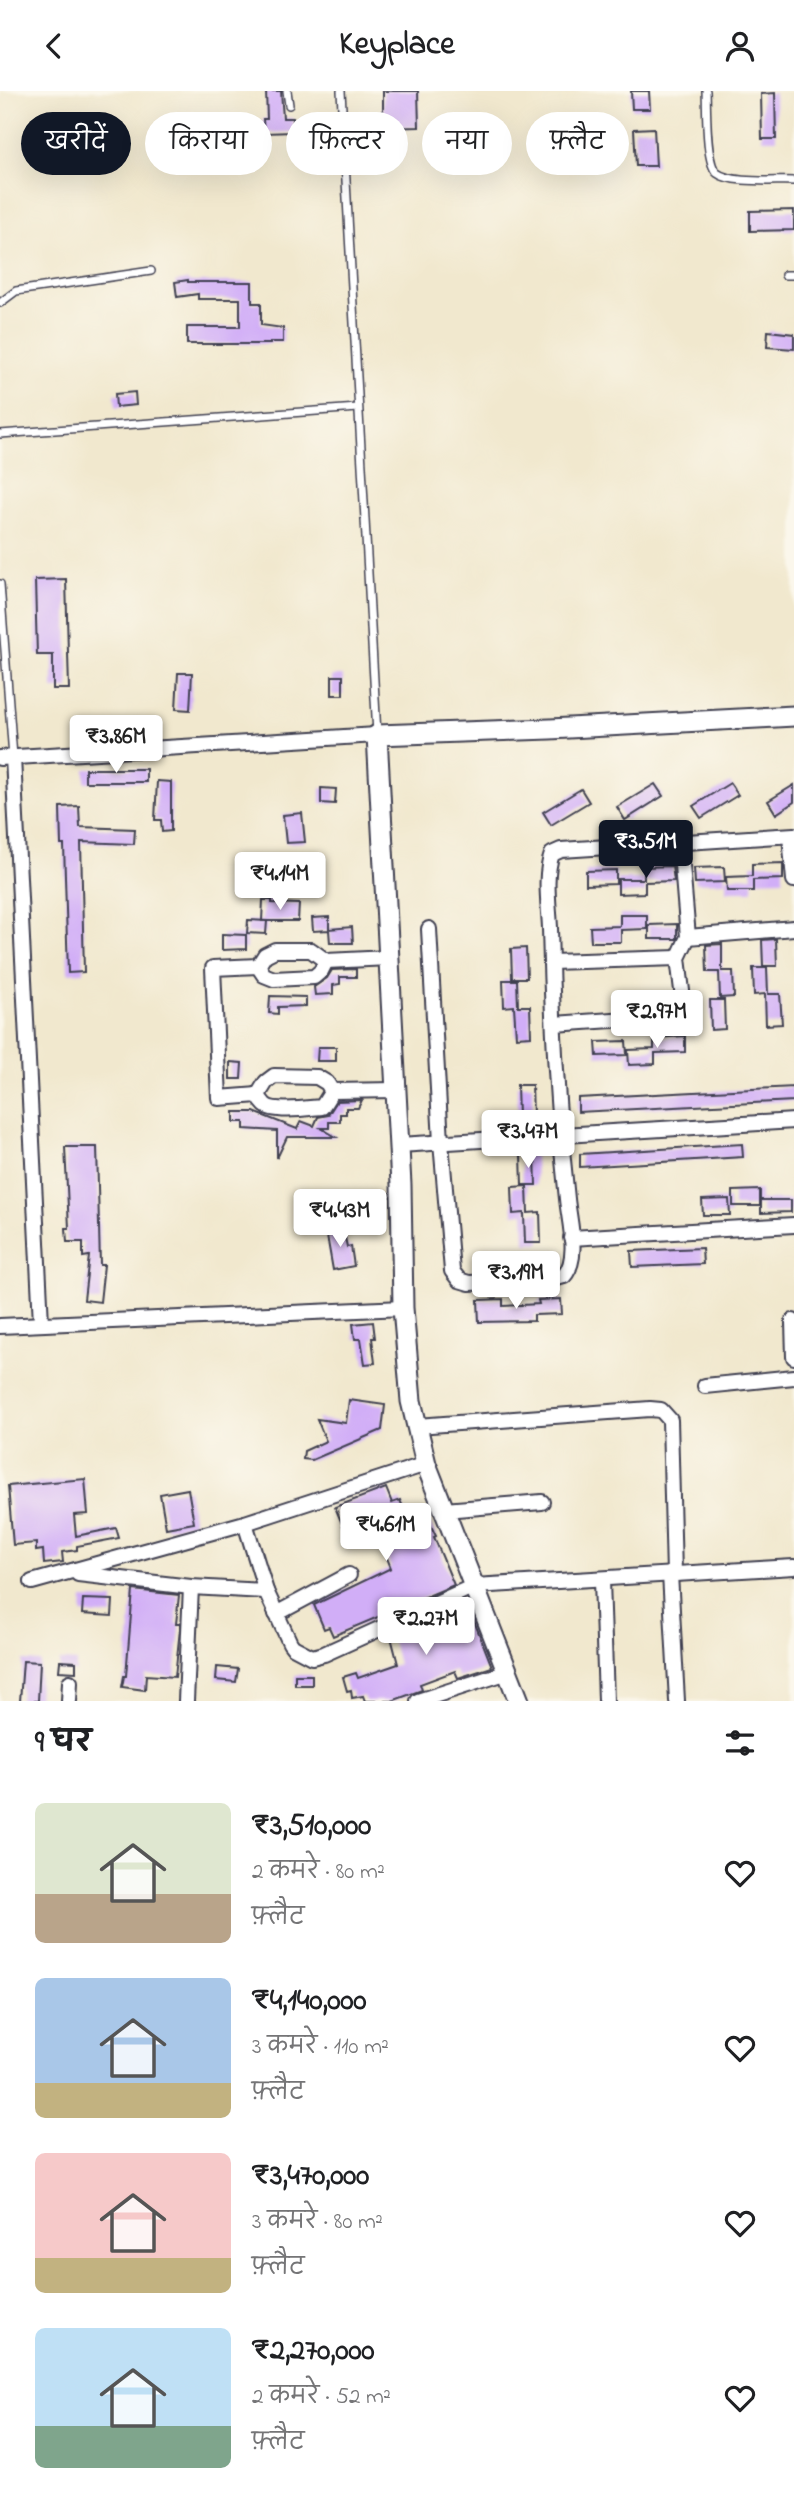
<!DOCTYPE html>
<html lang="hi">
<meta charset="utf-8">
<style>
body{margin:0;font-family:"Indie Flower","Playpen Sans Deva",sans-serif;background:#f2f2f2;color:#202124;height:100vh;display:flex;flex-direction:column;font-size:26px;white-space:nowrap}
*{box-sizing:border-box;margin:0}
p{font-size:23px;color:#757577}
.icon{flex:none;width:38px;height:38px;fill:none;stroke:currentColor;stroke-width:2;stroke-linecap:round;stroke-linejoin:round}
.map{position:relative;height:1610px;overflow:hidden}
.sheet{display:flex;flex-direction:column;background:#fff;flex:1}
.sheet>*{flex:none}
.hud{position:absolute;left:21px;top:21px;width:752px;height:63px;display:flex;gap:14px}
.price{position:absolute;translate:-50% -60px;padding:0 16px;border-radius:7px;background:#fff;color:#222;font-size:23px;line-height:46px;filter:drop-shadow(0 2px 4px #0008)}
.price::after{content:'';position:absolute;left:50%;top:42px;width:21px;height:16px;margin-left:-10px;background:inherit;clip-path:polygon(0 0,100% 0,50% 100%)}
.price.current{background:#111827;color:#fff}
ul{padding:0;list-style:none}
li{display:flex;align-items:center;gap:21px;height:175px;padding:0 35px}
li span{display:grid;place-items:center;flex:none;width:196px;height:140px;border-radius:10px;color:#555}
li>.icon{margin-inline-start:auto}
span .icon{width:84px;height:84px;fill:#fffc;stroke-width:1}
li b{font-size:30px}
h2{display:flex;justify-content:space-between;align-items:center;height:84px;padding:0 35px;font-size:30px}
.tag{padding:0 24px;border-radius:32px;background:#fff;box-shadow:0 7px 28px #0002;font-size:24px;line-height:63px}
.tag.current{background:#111827;color:#fff}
header{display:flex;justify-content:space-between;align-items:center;height:91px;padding:0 35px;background:#fff;font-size:32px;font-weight:700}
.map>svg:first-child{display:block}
.building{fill:#d1aef7}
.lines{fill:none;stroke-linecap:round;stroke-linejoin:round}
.lane-casing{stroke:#414051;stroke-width:10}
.street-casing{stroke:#414051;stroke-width:18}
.secondary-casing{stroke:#414051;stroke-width:23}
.lane{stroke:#fff;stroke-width:7}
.street{stroke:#fff;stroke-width:14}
.secondary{stroke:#fff;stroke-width:19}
</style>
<header><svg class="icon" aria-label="back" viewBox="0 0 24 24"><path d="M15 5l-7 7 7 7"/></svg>Keyplace<svg class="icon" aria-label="person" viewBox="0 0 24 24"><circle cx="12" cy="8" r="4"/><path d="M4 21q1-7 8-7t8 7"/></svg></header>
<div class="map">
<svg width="794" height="1610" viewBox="0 0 794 1610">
<rect width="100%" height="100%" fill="#fbf7ec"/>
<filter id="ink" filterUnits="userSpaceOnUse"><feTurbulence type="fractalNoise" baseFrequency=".0143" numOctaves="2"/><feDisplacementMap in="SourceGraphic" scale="14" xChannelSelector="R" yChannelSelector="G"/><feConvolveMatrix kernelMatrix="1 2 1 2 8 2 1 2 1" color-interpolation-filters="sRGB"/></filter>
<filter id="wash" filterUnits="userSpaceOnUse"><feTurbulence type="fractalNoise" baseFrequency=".00686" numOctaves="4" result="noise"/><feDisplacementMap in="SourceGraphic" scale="28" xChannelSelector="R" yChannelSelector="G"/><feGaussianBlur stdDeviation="1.57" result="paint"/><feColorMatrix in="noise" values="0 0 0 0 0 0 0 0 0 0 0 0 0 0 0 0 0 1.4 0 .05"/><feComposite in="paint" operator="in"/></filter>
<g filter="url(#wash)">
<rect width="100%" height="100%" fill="#f1e8ce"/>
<g id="blocks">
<g class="building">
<path d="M266,0H281L283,27H293L294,41L264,42L263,28H267Z"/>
<path d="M383,0H418L419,36L383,37Z"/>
<path d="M631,0H649L650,18H632Z"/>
<path d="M775,2L776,48H762L761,3Z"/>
<path d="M654,37L656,75H636L634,38Z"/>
<path d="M794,119V139L750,140V120Z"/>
<path d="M188,189V191H252V212H261V234L283,237V251H270V253H187V236H240V208H198V203L177,206L175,191Z"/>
<path d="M768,240L794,243V258L767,256Z"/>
<path d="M135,301L136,314L116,316L115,303Z"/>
<path d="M66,488L69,598H53V564H37L35,489Z"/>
<path d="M178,582H192L190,619L176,618Z"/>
<rect x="332" y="585" width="11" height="19"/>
<rect x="85" y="678" width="61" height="13"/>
<path d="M157,690L171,691V740L162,741L161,729H155Z"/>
<path d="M730,692L738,704L701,727L693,715Z"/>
<path d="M655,693L663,705L625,729L617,716Z"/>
<path d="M794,694V711L776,723L768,710Z"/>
<path d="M321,697L336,698L335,713L321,712Z"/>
<path d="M581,698L589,711L551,734L543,721Z"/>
<path d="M79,715L80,736L135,738L134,753L81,751L84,881L68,882L64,754H61L60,716Z"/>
<path d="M302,722L305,751L286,752L283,724Z"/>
<path d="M783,772V788L753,789V800H727L726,786L752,785V773Z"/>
<path d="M672,775L674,790L645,791V802L618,803V788H644V776Z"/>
<path d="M724,776L725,791L695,792L694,777Z"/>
<path d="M616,779V793L586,794V780Z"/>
<path d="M263,809H272V812L299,813L298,830H262Z"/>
<path d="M620,824H647V838L621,839V851H591L590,836L620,835Z"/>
<path d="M329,826V838L352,836L353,852H330L329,839L313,840L312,827Z"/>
<path d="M248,829L267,830L266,843L247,842Z"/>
<path d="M677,833V848H649V834Z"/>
<path d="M222,843L246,844V858L222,859Z"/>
<path d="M776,848L777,875H763L762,849Z"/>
<path d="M722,853V880H733L734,906L720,907L719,881H707L706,854Z"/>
<path d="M526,857L527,887H512L511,858Z"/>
<path d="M753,877H767L768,903H780L782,933L766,934L765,903L754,904Z"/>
<path d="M356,878V886H340V893L333,894V903L315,904L314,896L327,887L332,879Z"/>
<path d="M503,889H517L518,915H530L531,945L516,946L514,915L504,916Z"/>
<path d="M270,905L306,906V915L278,916V923L269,922Z"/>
<path d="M710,909H724L725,938L711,939Z"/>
<path d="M685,945V961L655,962V973L629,974L628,959L654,958V947Z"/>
<path d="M626,950L627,964L597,965L596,951Z"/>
<path d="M318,956H336V970H317Z"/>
<path d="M230,971L242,972L241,988H230Z"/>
<path d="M517,994H532L533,1024L518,1025Z"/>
<path d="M794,996V1010L578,1021V1007Z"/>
<path d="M362,1009L358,1017H346V1023H340V1031H329V1037H321L336,1046H287L277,1067V1040L244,1038V1031H234V1021H254L297,1038L301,1030L314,1035L318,1026L328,1024L337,1010Z"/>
<path d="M742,1053L743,1066L580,1076V1063Z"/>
<path d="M65,1056H97L100,1174H104L100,1211L84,1209L89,1165L83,1166V1151H67L66,1137H69Z"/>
<path d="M521,1064H535L536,1094H522Z"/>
<path d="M527,1095L528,1122L540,1121L541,1152H525L524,1122L513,1123L512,1096Z"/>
<path d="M760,1099V1115H733V1100Z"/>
<path d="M729,1108L730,1124H703L702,1109Z"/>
<path d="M761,1109H791V1121L761,1122Z"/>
<path d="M342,1132L347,1156L351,1155L354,1175L333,1179L327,1145L334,1143L332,1134Z"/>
<path d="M702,1157L703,1173L632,1176L631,1160Z"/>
<path d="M503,1208V1215L539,1213L538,1209L561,1208L562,1223L534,1224V1230L479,1231L478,1209Z"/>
<path d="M373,1231L375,1247H372L375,1272L365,1273L361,1248H355L353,1233Z"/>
<path d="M349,1309L385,1314L382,1339L312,1369L303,1368L304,1360L326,1350L317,1328L346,1332Z"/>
<path d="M85,1388L88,1423L74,1424L76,1445L116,1437L119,1447L77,1455V1459L62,1461L63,1471L44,1473L43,1459L36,1460V1452L13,1454L8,1395Z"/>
<path d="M386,1397L392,1412L400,1409L408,1428L424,1421L436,1445L434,1446L454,1494L333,1545L329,1536L324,1538L314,1514L391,1477L377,1442L350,1452L335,1416Z"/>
<path d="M188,1398L194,1432L166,1437L160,1403Z"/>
<path d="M133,1499L179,1504L176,1533H180V1538L175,1586L146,1584L145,1599L122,1596L124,1585H126Z"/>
<path d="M83,1508L113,1509L112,1525L82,1523Z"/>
<path d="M467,1512L492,1576L458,1587L455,1580L420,1593L422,1599L392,1610H365L363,1605L352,1607L351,1599L347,1600L343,1586L356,1582L358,1587L398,1573L391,1546L404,1543L402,1538L426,1528Z"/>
<path d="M23,1570L40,1571L38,1610H20Z"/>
<path d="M60,1570L76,1571V1581L59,1580Z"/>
<path d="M217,1576L238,1578L236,1591L216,1589Z"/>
<rect x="295" y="1584" width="17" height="10"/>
</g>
</g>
</g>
<g filter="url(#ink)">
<use href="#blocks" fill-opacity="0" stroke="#414051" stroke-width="2"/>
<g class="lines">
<g class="lane-casing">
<g id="lane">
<path d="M287,0L289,14"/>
<path d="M341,0L377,643"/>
<path d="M706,0C707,16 705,72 717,82C731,93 775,89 794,90"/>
<path d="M785,184H794"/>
<path d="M0,212L16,200L151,180"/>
<path d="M0,343L358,317"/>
<path d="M0,493L13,666"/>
</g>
</g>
<g class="street-casing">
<g id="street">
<path d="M13,666L41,1232"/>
<path d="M0,667L377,644"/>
<path d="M790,745L794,789"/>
<path d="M429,838L441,1051L452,1180L459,1189L469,1192L553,1188L564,1185C580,1167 569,1130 567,1108C557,1018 552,927 550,837C549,814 544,785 552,763L561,759L794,744"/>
<path d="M688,846L794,837"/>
<path d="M389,867L326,870L311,859H275L265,864L258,875L213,877L219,1007L258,1004C260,1008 262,1011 265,1014C274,1022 310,1017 322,1016L332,1000L396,999"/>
<path d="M551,871L678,867"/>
<path d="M258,875L264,884L274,888L314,886L321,880L326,870"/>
<path d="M554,933L671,925L681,916L683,908L678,867L688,846L680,750"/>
<path d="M258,1004L266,991L274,985L317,986L327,992L332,1000"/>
<path d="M399,1054L794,1030"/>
<path d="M571,1147L794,1134"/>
<path d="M793,1230L794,1266"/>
<path d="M0,1235L403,1217"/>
<path d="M705,1295L794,1286"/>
<path d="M417,1335L650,1318L661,1319L670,1329L674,1483"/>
<path d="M444,1419L542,1411"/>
<path d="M245,1432L266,1500L290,1552L293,1556L312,1566L324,1563L474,1495L794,1476"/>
<path d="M78,1483L191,1496L266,1500"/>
<path d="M670,1483L677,1610"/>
<path d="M602,1489L606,1610"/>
<path d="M32,1491L245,1432L426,1373"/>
<path d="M276,1523L349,1484"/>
<path d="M69,1610L70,1591"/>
<path d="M186,1610L191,1496"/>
<path d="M418,1610L508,1581"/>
</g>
</g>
<g class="secondary-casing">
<path id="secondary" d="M519,1610L426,1373L411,1310L403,1217L401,1094L377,644L550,638L794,625"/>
</g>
<use href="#lane" class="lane"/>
<use href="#street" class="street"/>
<use href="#secondary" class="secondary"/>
</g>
</g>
</svg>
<b class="price" style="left:116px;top:684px">₹3.86M</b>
<b class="price current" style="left:646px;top:789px">₹3.51M</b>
<b class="price" style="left:280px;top:821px">₹4.14M</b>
<b class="price" style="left:657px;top:959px">₹2.97M</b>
<b class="price" style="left:528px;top:1079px">₹3.47M</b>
<b class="price" style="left:340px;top:1158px">₹4.43M</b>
<b class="price" style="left:516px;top:1220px">₹3.19M</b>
<b class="price" style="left:386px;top:1472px">₹4.61M</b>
<b class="price" style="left:426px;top:1566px">₹2.27M</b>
<div class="hud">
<a class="tag current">खरीदें</a>
<a class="tag">किराया</a>
<a class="tag">फ़िल्टर</a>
<a class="tag">नया</a>
<a class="tag">फ़्लैट</a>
</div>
</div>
<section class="sheet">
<h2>9 घर<svg class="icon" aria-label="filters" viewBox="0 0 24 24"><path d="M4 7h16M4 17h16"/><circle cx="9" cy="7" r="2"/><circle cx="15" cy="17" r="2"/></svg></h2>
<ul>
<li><span style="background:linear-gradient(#dfe7d0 65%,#b9a48a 0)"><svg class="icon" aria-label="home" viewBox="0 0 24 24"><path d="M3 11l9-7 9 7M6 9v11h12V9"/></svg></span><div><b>₹3,510,000</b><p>2 कमरे · 80 m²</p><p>फ़्लैट</p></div><svg class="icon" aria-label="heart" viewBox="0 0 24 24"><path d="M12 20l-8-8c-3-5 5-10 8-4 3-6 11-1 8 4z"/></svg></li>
<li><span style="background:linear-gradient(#a9c7e8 75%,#c2b280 0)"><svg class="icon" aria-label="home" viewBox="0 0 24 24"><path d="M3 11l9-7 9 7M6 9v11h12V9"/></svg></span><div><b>₹4,140,000</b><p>3 कमरे · 110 m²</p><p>फ़्लैट</p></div><svg class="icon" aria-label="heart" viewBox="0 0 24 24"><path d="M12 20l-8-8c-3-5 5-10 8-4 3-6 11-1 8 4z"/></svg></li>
<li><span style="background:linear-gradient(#f6c9c9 75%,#c2b280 0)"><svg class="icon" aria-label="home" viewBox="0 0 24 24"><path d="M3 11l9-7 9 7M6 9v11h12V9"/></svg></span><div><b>₹3,470,000</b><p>3 कमरे · 80 m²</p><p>फ़्लैट</p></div><svg class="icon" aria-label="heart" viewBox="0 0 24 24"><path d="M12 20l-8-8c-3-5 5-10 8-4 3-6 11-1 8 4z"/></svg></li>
<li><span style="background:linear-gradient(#bfe0f5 70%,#7fa58c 0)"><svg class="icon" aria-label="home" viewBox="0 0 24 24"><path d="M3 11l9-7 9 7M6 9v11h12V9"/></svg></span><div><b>₹2,270,000</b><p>2 कमरे · 52 m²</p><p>फ़्लैट</p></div><svg class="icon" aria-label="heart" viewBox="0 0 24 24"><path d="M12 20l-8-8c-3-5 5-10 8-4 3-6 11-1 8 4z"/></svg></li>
</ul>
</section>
